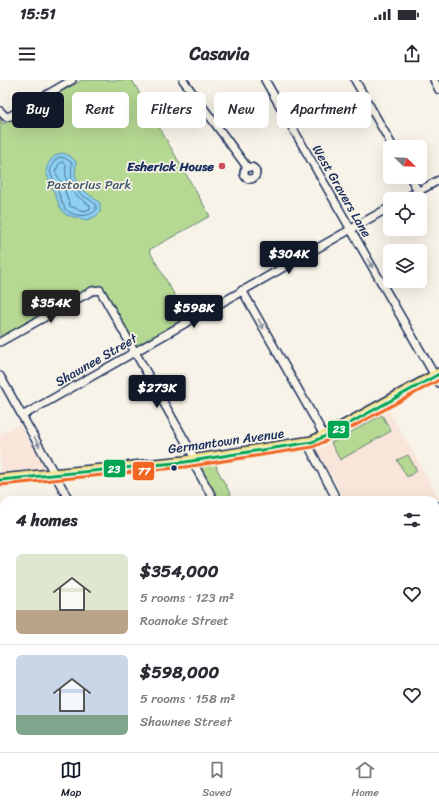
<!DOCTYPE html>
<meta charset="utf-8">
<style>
body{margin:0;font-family:Sriracha,sans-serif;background:#f7f7f7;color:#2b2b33;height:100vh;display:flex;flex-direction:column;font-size:15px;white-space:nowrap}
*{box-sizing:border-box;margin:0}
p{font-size:13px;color:#7c7c81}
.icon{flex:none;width:22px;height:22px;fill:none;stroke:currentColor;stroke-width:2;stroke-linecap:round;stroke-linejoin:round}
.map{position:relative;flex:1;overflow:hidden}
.sheet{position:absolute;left:0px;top:416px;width:439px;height:256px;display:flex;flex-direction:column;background:#fff;border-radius:12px 12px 0 0;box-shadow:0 4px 16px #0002}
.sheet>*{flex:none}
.hud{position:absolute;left:12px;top:12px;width:415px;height:36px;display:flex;gap:8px}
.needle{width:26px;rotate:113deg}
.tools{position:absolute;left:383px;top:60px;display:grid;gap:8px}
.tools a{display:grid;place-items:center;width:44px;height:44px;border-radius:6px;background:#fff;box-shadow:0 4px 16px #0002;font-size:20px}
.price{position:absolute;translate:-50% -34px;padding:0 9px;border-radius:4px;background:#111827;color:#fff;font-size:13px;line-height:26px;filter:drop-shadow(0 1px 2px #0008)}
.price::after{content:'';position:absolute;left:50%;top:24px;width:12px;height:9px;margin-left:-6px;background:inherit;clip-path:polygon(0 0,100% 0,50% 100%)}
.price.selected{background:#222;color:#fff}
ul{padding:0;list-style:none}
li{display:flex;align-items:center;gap:12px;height:100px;padding:0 16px}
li+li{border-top:1px solid #e1e1e2}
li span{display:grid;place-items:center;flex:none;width:112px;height:80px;border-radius:6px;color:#555}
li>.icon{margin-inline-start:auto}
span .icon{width:48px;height:48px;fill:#fffc;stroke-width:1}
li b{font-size:17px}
h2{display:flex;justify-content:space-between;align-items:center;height:48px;padding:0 16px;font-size:17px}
.chip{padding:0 14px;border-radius:6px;background:#fff;box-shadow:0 4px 16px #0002;font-size:14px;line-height:36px}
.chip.selected{background:#111827;color:#fff}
.status{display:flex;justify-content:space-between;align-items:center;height:28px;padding:0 20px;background:#fff;direction:ltr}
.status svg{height:11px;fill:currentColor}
header{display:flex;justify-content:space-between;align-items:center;height:52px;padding:0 16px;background:#fff;font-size:18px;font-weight:700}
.tabs{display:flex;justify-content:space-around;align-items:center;height:56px;border-top:1px solid #e1e1e2;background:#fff;font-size:11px;color:#7c7c81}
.tabs a{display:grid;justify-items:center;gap:2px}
.tabs .selected{color:#111827}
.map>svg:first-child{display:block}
.built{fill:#f9e5d9}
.green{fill:#b5d892;stroke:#688478}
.water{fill:#8dd0ef;stroke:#5f90b5}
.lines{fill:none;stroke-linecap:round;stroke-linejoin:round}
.shore{stroke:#496f98;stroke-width:1}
.street-casing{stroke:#1b2f5e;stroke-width:10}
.primary-casing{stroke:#1b2f5e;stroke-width:14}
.street{stroke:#f7f3e8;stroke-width:7}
.primary{stroke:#f5e382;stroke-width:11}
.bus-1-casing{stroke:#f7f3e8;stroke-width:6}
.bus-2-casing{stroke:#f7f3e8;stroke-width:6}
.bus-1{stroke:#00a651;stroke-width:3}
.bus-2{stroke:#f26522;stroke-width:3}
.oneway{fill:#8991a3}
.poi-dot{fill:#d1495b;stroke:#f7f3e8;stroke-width:1.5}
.bus-dot{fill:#1b2f5e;stroke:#f7f3e8;stroke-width:1.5}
.labels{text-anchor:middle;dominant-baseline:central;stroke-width:3.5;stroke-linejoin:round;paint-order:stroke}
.poi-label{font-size:13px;font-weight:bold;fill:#1b2f5e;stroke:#f7f3e8;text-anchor:end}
.park-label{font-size:13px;fill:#42596b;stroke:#f7f3e8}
.street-label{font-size:13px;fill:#1b2f5e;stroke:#f7f3e8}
.line-badge{stroke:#f7f3e8;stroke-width:1.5}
.badge-label{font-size:11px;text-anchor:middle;font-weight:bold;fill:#fff}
</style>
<div class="status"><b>15:51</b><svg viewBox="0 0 49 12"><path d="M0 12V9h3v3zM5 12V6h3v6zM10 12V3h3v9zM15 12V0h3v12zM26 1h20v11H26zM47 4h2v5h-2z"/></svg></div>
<header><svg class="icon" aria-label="menu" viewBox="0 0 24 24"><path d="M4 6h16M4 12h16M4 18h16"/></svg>Casavia<svg class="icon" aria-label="share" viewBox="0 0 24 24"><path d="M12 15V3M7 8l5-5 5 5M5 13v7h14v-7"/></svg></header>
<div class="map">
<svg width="439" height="672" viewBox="0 0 439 672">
<rect width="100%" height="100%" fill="#f7f3e8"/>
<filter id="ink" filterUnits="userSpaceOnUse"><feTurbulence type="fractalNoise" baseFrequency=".025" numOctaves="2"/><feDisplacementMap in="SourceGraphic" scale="8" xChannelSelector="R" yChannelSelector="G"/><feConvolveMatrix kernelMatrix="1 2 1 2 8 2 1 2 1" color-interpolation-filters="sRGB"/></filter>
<g filter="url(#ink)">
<g class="built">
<path d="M389,331L439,418L435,421L346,420L316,371Z"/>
<path d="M19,344L46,388L34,391L31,389L0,393V354Z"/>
</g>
<g class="green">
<path d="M82,0H132L210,136L149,170L187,237L138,267L134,265L100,207C89,204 15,249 0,258V38L3,44Z"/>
<path d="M382,335L391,351L340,380L331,363Z"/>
<path d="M408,375L417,391L407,397L397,380Z"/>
<path d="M216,383L217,389L231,415L219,420L201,388L203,385Z"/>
<path d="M435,512L439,520V638L435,640Z"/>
<path d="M322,668H346L334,672H323Z"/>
</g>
<path class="water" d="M63,73L70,76L76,82L75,94L79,107L100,123V132L96,136L87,140L66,135L60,127L46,92C47,83 53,74 63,73Z"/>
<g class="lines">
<g class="shore">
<path d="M59,77L65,78L72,83C70,96 72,110 85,117C90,120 92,121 96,125V130C89,138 73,137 65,129L50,92L53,83Z"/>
<path d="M63,82L66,85C64,107 73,114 90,125V129L83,131L70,126L63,105L55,92L59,84Z"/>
</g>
<g class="street-casing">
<g id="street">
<path d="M183,0L247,87"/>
<path d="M265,0L439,303"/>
<path d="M355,0L393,67"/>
<path d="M434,0L439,10"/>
<path d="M0,31L6,37L10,36L72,0"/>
<circle cx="250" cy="93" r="6"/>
<path d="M410,97L418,111"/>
<path d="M404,119L439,100"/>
<path d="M242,210L325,357"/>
<path d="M0,262L92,211L100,210L192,373L196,388L214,420"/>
<path d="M0,296L69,420"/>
<path d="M22,336L390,127"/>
<path d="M307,363L337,420"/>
<path d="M435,428L439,426"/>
<path d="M0,433L4,440"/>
<path d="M0,577L4,584"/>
<path d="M51,668L54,672"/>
<path d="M292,668H301"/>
<path d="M0,672L7,668"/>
</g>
</g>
<g class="primary-casing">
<path id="primary" d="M0,400L185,382L312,362L330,354L439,294"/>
</g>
<use href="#street" class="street"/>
<use href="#primary" class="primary"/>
<g class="bus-1-casing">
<path id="bus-1" d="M0,400L185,382L312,362L330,354L439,294"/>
</g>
<g class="bus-2-casing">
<path id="bus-2" d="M0,405L185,387L313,367L332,358L439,300"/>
</g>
<use href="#bus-1" class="bus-1"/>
<use href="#bus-2" class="bus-2"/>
</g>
<defs><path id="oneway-solid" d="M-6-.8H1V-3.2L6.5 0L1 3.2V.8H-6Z"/></defs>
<g class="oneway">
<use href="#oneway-solid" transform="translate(370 183) rotate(60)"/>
<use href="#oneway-solid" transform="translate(261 244) rotate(61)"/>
<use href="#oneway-solid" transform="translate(37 362) rotate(61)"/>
</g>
</g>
<circle class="poi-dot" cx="222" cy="86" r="4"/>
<circle class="bus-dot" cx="174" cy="388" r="3.5"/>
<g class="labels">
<g class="poi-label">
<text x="214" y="86">Esherick House</text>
</g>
<g class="park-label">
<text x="89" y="104">Pastorius Park</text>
</g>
<g class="street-label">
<text transform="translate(342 111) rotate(60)">West Gravers Lane</text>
<text transform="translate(96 280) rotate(-30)">Shawnee Street</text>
<text transform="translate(226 361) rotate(-8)">Germantown Avenue</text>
</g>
</g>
<g class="line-badge">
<rect x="327" y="340" width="23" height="19" rx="4" fill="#00a651"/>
<rect x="103" y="379" width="23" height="19" rx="4" fill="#00a651"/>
<rect x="132" y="381" width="23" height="20" rx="4" fill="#f26522"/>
</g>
<g class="badge-label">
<text x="339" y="353">23</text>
<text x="114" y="393">23</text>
<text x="144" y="395">77</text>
</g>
</svg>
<div class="tools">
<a><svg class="needle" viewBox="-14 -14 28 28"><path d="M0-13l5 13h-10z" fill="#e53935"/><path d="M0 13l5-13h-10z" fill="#7c7c81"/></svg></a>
<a><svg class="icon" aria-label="locate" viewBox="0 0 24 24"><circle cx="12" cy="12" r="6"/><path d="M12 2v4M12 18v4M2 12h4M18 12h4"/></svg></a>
<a><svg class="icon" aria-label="layers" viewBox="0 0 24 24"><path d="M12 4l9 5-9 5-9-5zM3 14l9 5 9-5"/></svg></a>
</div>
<b class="price" style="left:289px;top:195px">$304K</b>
<b class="price selected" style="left:51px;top:244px">$354K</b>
<b class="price" style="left:194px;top:249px">$598K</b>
<b class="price" style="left:157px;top:329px">$273K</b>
<div class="hud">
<a class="chip selected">Buy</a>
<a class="chip">Rent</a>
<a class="chip">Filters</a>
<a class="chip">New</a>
<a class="chip">Apartment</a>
</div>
<section class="sheet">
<h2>4 homes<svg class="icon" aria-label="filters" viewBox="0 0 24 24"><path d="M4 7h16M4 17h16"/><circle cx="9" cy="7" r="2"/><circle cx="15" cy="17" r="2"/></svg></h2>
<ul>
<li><span style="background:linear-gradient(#dfe7d0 70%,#b9a48a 0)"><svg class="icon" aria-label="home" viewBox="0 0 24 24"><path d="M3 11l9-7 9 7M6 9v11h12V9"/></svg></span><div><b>$354,000</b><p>5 rooms · 123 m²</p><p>Roanoke Street</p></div><svg class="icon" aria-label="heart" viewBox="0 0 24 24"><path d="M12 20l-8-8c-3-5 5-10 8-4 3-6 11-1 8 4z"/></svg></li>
<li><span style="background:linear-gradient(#c9d6e8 75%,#7fa58c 0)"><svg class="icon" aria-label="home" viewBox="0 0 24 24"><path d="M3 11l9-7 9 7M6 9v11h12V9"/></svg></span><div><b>$598,000</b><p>5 rooms · 158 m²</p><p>Shawnee Street</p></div><svg class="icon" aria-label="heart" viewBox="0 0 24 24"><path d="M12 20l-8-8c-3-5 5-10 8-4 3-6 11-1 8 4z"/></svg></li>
</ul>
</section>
</div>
<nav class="tabs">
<a class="selected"><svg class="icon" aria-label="map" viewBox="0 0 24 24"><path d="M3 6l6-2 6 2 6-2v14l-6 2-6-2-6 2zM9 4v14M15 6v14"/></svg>Map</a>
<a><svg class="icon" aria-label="saved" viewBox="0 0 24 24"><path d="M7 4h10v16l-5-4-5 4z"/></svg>Saved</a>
<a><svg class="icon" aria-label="home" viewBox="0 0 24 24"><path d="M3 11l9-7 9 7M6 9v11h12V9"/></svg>Home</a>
</nav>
